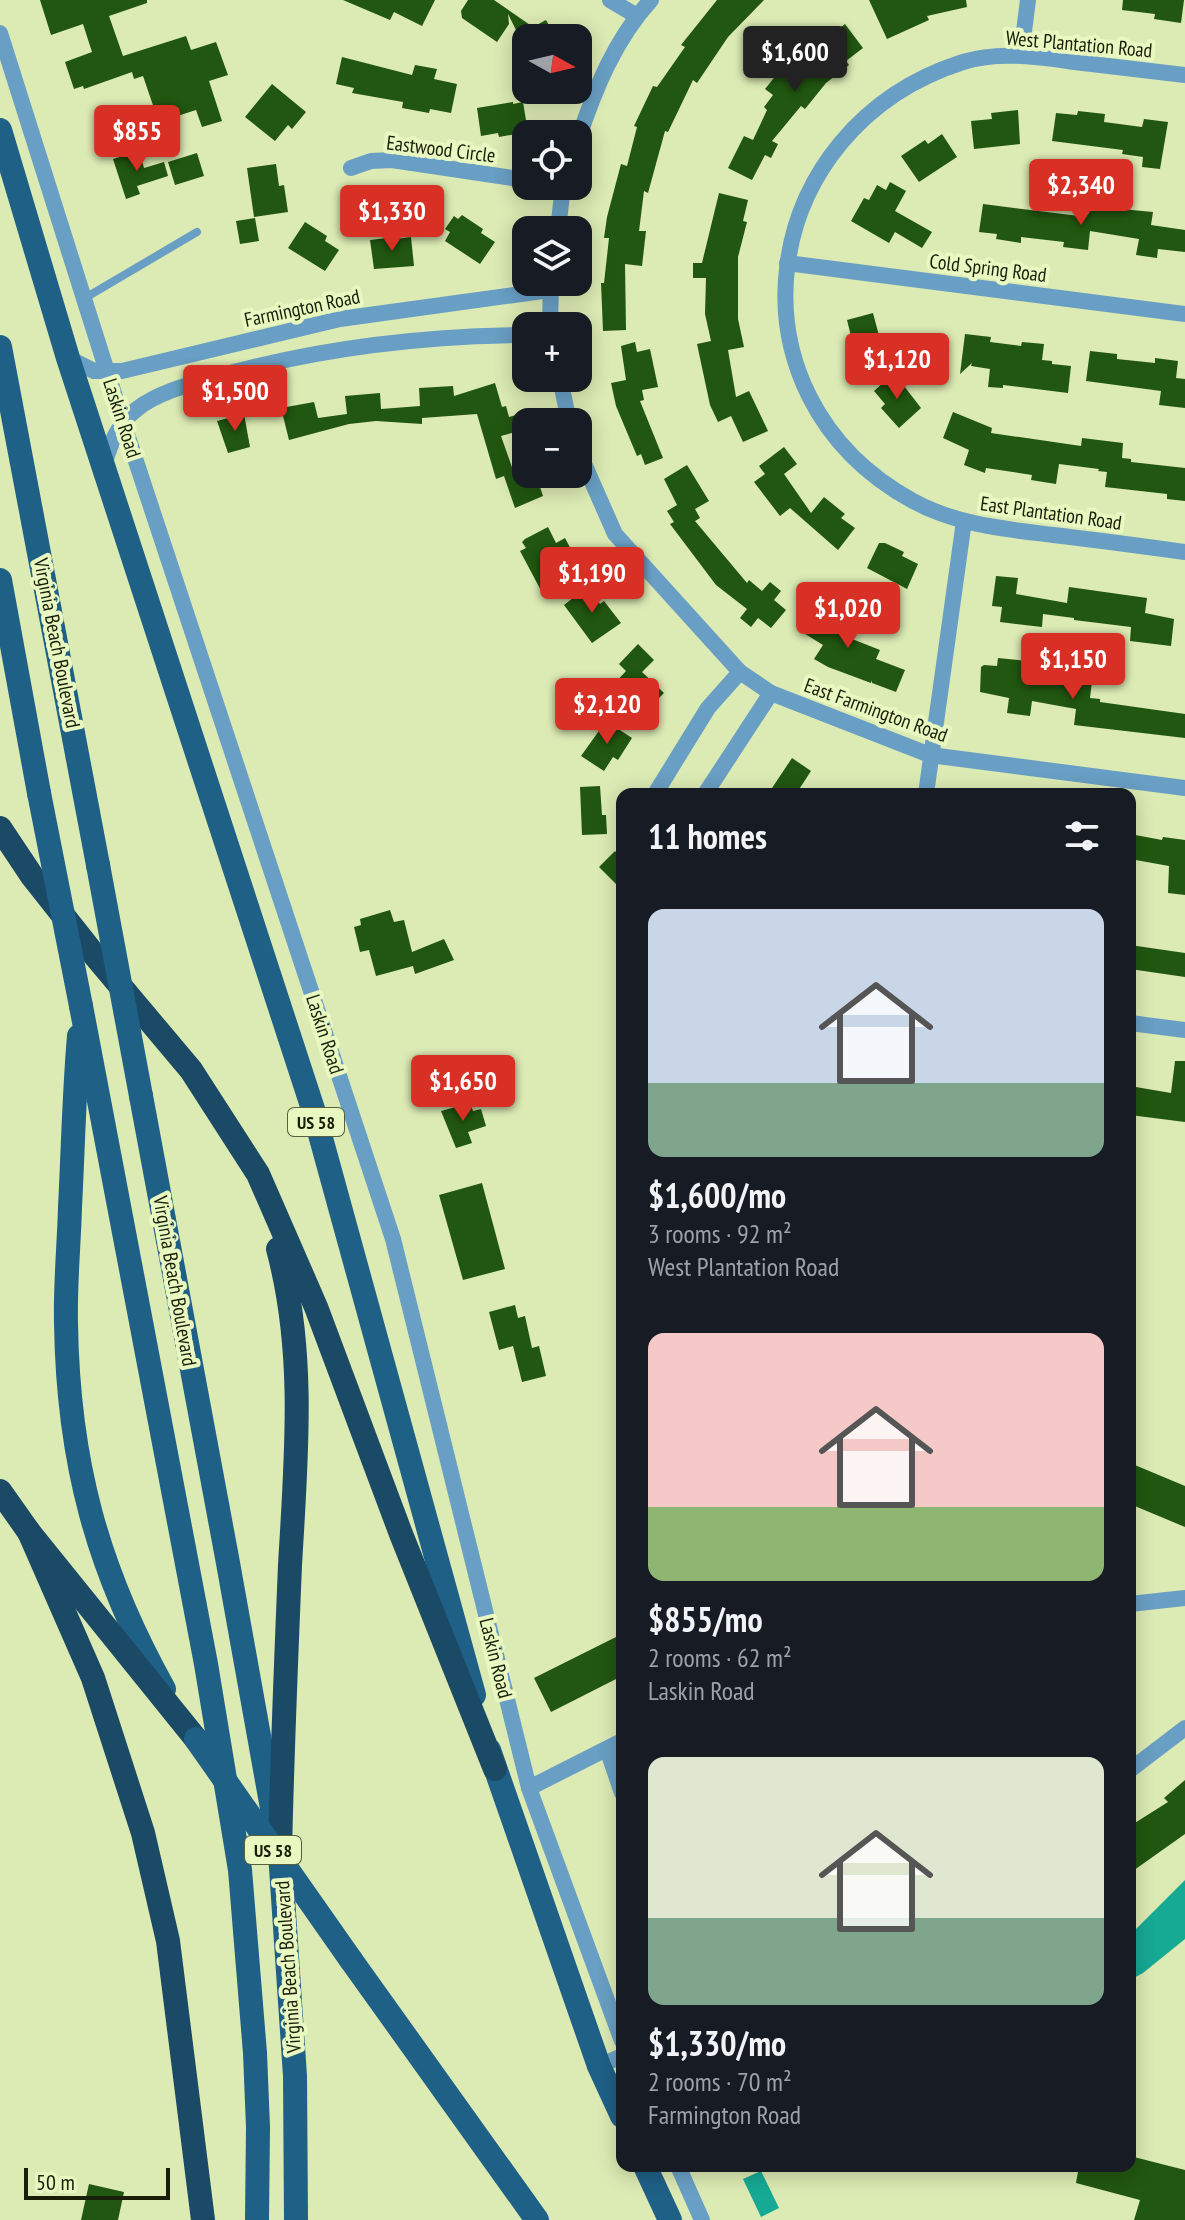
<!DOCTYPE html>
<meta charset="utf-8">
<style>
body{margin:0;font-family:"PT Sans Narrow",sans-serif;background:#20242c;color:#f1f3f6;height:100vh;display:flex;flex-direction:column;font-size:30px;white-space:nowrap}
*{box-sizing:border-box;margin:0}
p{font-size:26px;color:#9ea1a6}
.icon{flex:none;width:44px;height:44px;fill:none;stroke:currentColor;stroke-width:2;stroke-linecap:round;stroke-linejoin:round}
.map{position:relative;flex:1;overflow:hidden}
.drawer{position:absolute;left:616px;top:788px;width:520px;height:1384px;display:flex;flex-direction:column;background:#171b24;border-radius:16px;box-shadow:0 4px 20px #0003}
.drawer>*{flex:none}
.needle{width:52px;rotate:98deg}
.fabs{position:absolute;left:512px;top:24px;display:grid;gap:16px}
.fabs a{display:grid;place-items:center;width:80px;height:80px;border-radius:16px;background:#171b24;box-shadow:0 4px 20px #0003;font-size:40px}
.scale{position:absolute;left:24px;bottom:20px;width:146px;box-sizing:border-box;padding-left:8px;border:4px solid #191e09;border-top:0;font-size:22px;line-height:28px;white-space:nowrap;color:#191e09;-webkit-text-stroke:6px #e9f7c0;paint-order:stroke}
.price{position:absolute;translate:-50% -68px;padding:0 18px;border-radius:8px;background:#d93025;color:#fff;font-size:26px;line-height:52px;filter:drop-shadow(0 2px 4px #0008)}
.price::after{content:'';position:absolute;left:50%;top:48px;width:24px;height:18px;margin-left:-12px;background:inherit;clip-path:polygon(0 0,100% 0,50% 100%)}
.price.selected{background:#222;color:#fff}
ul{padding:0;list-style:none}
li{display:grid;align-content:center;gap:16px;height:424px;padding:0 32px}
li span{display:grid;place-items:center;height:248px;border-radius:16px;color:#555}
li>.icon{margin-inline-start:auto}
span .icon{width:144px;height:144px;fill:#fffc;stroke-width:1}
li b{font-size:34px}
h2{display:flex;justify-content:space-between;align-items:center;height:96px;padding:0 32px;font-size:34px}
.map>svg:first-child{display:block}
.water{fill:#16a994}
.building{fill:#215710}
.lines{fill:none;stroke-linecap:round;stroke-linejoin:round}
.lane{stroke:#699fc4;stroke-width:8}
.street{stroke:#699fc4;stroke-width:16}
.primary{stroke:#1f6087;stroke-width:24}
.highway{stroke:#1b4a67;stroke-width:24}
.primary-bridge{stroke:#1f6087;stroke-width:24}
.labels{text-anchor:middle;dominant-baseline:central;stroke-width:8;stroke-linejoin:round;paint-order:stroke}
.shield{fill:#e9f7c0;stroke:#575f40;stroke-width:2}
.shield-label{font-size:18px;font-weight:bold;fill:#191e09}
.street-label{font-size:20px;fill:#191e09;stroke:#e9f7c0}
</style>
<div class="map">
<svg width="1185" height="2220" viewBox="0 0 1185 2220">
<rect width="100%" height="100%" fill="#dceab3"/>
<g class="water">
<path d="M1185,1880V1939L1143,1973L1130,1980V1935Z"/>
<path d="M761,2171L779,2208L761,2217L743,2179Z"/>
</g>
<g class="building">
<path d="M40,0H147V3L109,16L123,56L186,36L191,50L216,42L228,75L209,81L222,121L202,127L196,110L162,121L161,117H157L143,76L134,79L132,72L84,89L83,86L74,89L65,62L92,52L83,24L51,35Z"/>
<path d="M343,0H435L422,26L394,12L390,20Z"/>
<path d="M468,0H494L533,27L546,20L556,38H515L519,36L508,14L509,24L497,42L462,18L461,11Z"/>
<path d="M717,0H764L728,37L697,83L693,80L668,132L665,131L648,193L644,191L639,231H646L642,266L625,264L626,330L603,331L601,283H604L609,238H604L607,217L621,164L627,166L637,127L634,126L653,86L657,87L685,47L681,45Z"/>
<path d="M869,0H966L967,7L927,16L929,20L887,39Z"/>
<path d="M1123,0H1184L1181,23L1154,19L1155,14L1122,10Z"/>
<path d="M845,24L863,48L846,61L849,65L826,83L805,109L801,106L772,141L778,144L771,158L765,155L752,180L728,168L744,136L753,140L767,110L764,107L773,95L765,89L803,42L811,51Z"/>
<path d="M342,57L412,75L415,65L437,69L434,79L457,84L451,113L430,109L429,113L402,108L403,102L352,93L354,88L336,84Z"/>
<path d="M272,84L306,112L292,129L288,125L275,141L245,117Z"/>
<path d="M513,102V104L523,102L528,132L499,137L498,133L481,136L477,108Z"/>
<path d="M1018,110L1020,144L974,149L971,121L992,119L991,113Z"/>
<path d="M1078,111L1105,114L1104,122L1142,127L1144,119L1168,122L1160,169L1142,167L1143,157L1122,154L1123,150L1052,141L1056,113L1077,115Z"/>
<path d="M942,134L957,157L919,182L901,156L925,140L928,144Z"/>
<path d="M139,151L144,168L164,162L168,176L137,186L140,194L126,199L113,159Z"/>
<path d="M197,153L204,176L175,185L168,162Z"/>
<path d="M276,164L279,186L284,185L288,212L254,217L247,168Z"/>
<path d="M890,182L906,191L895,211L932,232L922,248L895,232L889,243L851,221L864,198L869,200L877,185L886,190Z"/>
<path d="M719,193L748,200L743,221L747,222L738,257V319L744,347L728,350L736,397L749,391L768,431L743,442L731,416L718,422L710,405L697,344L711,341L705,314L706,278H693V263H702Z"/>
<path d="M983,204L1079,216L1080,205L1153,212L1151,225L1185,230V252L1158,249L1157,258L1136,255L1139,239L1090,231L1088,250L1063,247L1064,242L1021,237V243L996,239L997,234L979,232Z"/>
<path d="M462,215L483,229L481,233L495,242L480,264L445,241L450,232L445,229L454,216L458,219Z"/>
<path d="M255,218L259,241L240,244L236,221Z"/>
<path d="M305,222L327,236L325,241L339,250L325,271L288,248Z"/>
<path d="M396,237V239L411,237L414,266L374,269L370,240Z"/>
<path d="M873,313L882,347L874,350L880,356L853,363L846,338L851,336L847,320Z"/>
<path d="M965,334L991,337L990,342L1021,346L1022,342L1044,344L1042,360L1052,361V364L1071,366L1068,393L1003,385V388L988,387L990,369L971,366L972,363L960,374Z"/>
<path d="M635,342L637,352L650,349L658,387L642,390L644,400L640,401L663,458L645,465L641,454L637,456L616,406L611,383L626,380L621,346Z"/>
<path d="M1090,351L1117,354V359L1155,363V358L1178,361L1176,378L1185,379V408L1159,405L1161,391L1086,381Z"/>
<path d="M894,373L921,408L899,428L881,408L885,404L874,391Z"/>
<path d="M495,383L502,407L506,406L509,417L526,412V429L501,436L513,470L526,466V474L570,475L540,487L543,496L515,508L504,476L496,479L477,414L422,418V424L376,421L349,424L289,440L281,408L314,402L318,418L347,414L345,396L380,393L381,409L420,406L419,388L453,386L454,396Z"/>
<path d="M953,412L992,428L991,433L1081,446L1082,438L1123,443L1122,458L1131,459V462L1185,468V501L1167,499V494L1105,487L1107,472L1098,471L1099,469L1059,464L1056,484L1031,480L1032,475L986,468L985,473L964,465L969,450L943,438Z"/>
<path d="M244,414L250,447L228,453L217,421Z"/>
<path d="M784,447L797,464L784,474L811,513L824,497L845,514L841,518L855,528L838,550L790,508L780,516L754,482L765,474L759,466Z"/>
<path d="M687,465L709,501L695,509L700,518L695,521L747,583L749,580L762,591L770,582L781,591L774,600L786,610L771,628L758,618L751,627L740,618L747,609L716,585L670,524L674,522L667,511L677,505L664,479Z"/>
<path d="M548,527L556,543L565,538L576,559L550,573L559,589L545,598L520,551L526,548L522,542L525,539Z"/>
<path d="M879,543H885L904,552L902,556L918,564L907,589L867,568Z"/>
<path d="M996,576L1018,578L1016,594L1067,603L1069,587L1147,598L1145,613L1174,619L1171,646L1130,641L1131,627L1074,620V618L1043,614L1042,627L1000,622L1002,607L992,606Z"/>
<path d="M587,587L600,604L604,601L621,623L592,643L564,605Z"/>
<path d="M811,605L827,614L831,608L850,619L842,635L880,650L876,659L905,670L896,692L872,683V680L871,683L828,667L814,659L823,645L797,629Z"/>
<path d="M638,644L654,660L642,672L664,693L645,712L615,683L626,671L619,664Z"/>
<path d="M998,658L1027,661L1025,673L1092,681L1090,698L1100,699V702L1185,714V738L1074,725L1076,709L1032,701L1030,716L1007,713L1009,698L980,692L981,667L984,665L997,666Z"/>
<path d="M606,721L632,738L618,760L613,757L604,771L581,756Z"/>
<path d="M792,758L811,771L796,794H768Z"/>
<path d="M600,786L602,815H606L607,834L582,835L580,787Z"/>
<path d="M1130,834L1162,840L1163,837L1185,840V895L1168,893L1169,866L1130,859Z"/>
<path d="M615,851L622,859V890L599,867Z"/>
<path d="M390,910L394,922L404,920L412,952L444,939L454,960L415,974L413,966L376,976L369,950L360,952L354,927L361,925L360,919Z"/>
<path d="M1130,945L1185,953V977L1130,969Z"/>
<path d="M1175,1061H1185V1122L1130,1115V1086L1171,1093Z"/>
<path d="M470,1103L473,1111L481,1109L486,1126L468,1132L472,1143L456,1148L441,1111Z"/>
<path d="M482,1183L505,1269L463,1280L439,1195Z"/>
<path d="M515,1305L518,1318L525,1316L532,1348L539,1346L546,1376L522,1382L513,1346L499,1350L489,1312Z"/>
<path d="M1130,1463L1185,1486V1527L1130,1504Z"/>
<path d="M622,1634V1676L551,1712L534,1678Z"/>
<path d="M1185,1780V1834L1130,1873V1826L1168,1802L1164,1798Z"/>
<path d="M1130,2156L1185,2170V2220H1134L1140,2200L1076,2183L1079,2166H1130Z"/>
<path d="M89,2184L124,2192L118,2220H81Z"/>
</g>
<g class="lines">
<path class="lane" d="M85,298L197,232"/>
<g class="street">
<path d="M610,0L637,16"/>
<path d="M0,33L123,422L393,1239L529,1788L622,2041"/>
<path d="M1021,55L1028,0"/>
<path d="M1185,75C1151,71 1117,67 1083,63C1043,58 1002,50 963,62C756,128 718,394 913,501C957,525 1005,529 1053,535C1097,540 1141,546 1185,552"/>
<path d="M578,140C594,91 615,39 651,0"/>
<path d="M351,168L371,161L392,160L526,180"/>
<path d="M558,230L563,186"/>
<path d="M787,263L1185,314"/>
<path d="M550,326L551,282"/>
<path d="M68,358L94,371H122L340,319L550,290"/>
<path d="M560,378L569,422"/>
<path d="M578,450L615,534L740,672L771,693L930,755L1185,788"/>
<path d="M104,466C110,444 118,423 137,409C158,392 191,384 216,377C318,348 421,336 526,335"/>
<path d="M655,794L708,708L740,672"/>
<path d="M705,794L771,693"/>
<path d="M926,794L964,521"/>
<path d="M1130,1023L1185,1030"/>
<path d="M1130,1604L1185,1598"/>
<path d="M607,1749L622,1793"/>
<path d="M1130,1770L1185,1728"/>
<path d="M529,1788L622,1741"/>
<path d="M599,2066L622,2056"/>
<path d="M678,2166L702,2220"/>
</g>
<g class="primary">
<path d="M0,130L68,358L313,1109L474,1695"/>
<path d="M0,347L98,865"/>
<path d="M0,580L39,793"/>
<path d="M81,1006L206,1664L240,1870L255,2053L258,2127L257,2220"/>
<path d="M79,1036C74,1093 73,1150 70,1207C69,1245 65,1284 66,1323C68,1461 97,1569 164,1689"/>
<path d="M141,1096L228,1563L280,1853L295,2076L296,2220"/>
<path d="M489,1750L599,2066L622,2116"/>
<path d="M351,1960L537,2220"/>
<path d="M645,2166L670,2220"/>
</g>
<g class="highway">
<path d="M0,828L32,876L96,957L191,1070L258,1174L316,1307L401,1534L495,1769"/>
<path d="M278,1249C306,1353 296,1460 290,1565C286,1661 282,1757 280,1853"/>
<path d="M0,1491L29,1532L196,1739"/>
<path d="M29,1532L93,1678L143,1833L168,1941L203,2220"/>
</g>
<g class="primary-bridge">
<path d="M39,793L81,1006"/>
<path d="M98,865L141,1096"/>
<path d="M196,1739L351,1960"/>
</g>
</g>
<g class="labels">
<g class="shield">
<rect x="288" y="1108" width="56" height="28" rx="6"/>
<rect x="245" y="1836" width="56" height="28" rx="6"/>
</g>
<g class="shield-label">
<text x="316" y="1122">US 58</text>
<text x="273" y="1850">US 58</text>
</g>
<g class="street-label">
<text transform="translate(1079 44) rotate(5)">West Plantation Road</text>
<text transform="translate(441 149) rotate(7)">Eastwood Circle</text>
<text transform="translate(988 268) rotate(7)">Cold Spring Road</text>
<text transform="translate(302 308) rotate(-12)">Farmington Road</text>
<text transform="translate(122 418) rotate(72)">Laskin Road</text>
<text transform="translate(1051 513) rotate(8)">East Plantation Road</text>
<text transform="translate(57 643) rotate(79)">Virginia Beach Boulevard</text>
<text transform="translate(876 710) rotate(20)">East Farmington Road</text>
<text transform="translate(325 1034) rotate(72)">Laskin Road</text>
<text transform="translate(175 1281) rotate(80)">Virginia Beach Boulevard</text>
<text transform="translate(496 1658) rotate(76)">Laskin Road</text>
<text transform="translate(288 1967) rotate(-94)">Virginia Beach Boulevard</text>
</g>
</g>
</svg>
<div class="fabs">
<a><svg class="needle" viewBox="-14 -14 28 28"><path d="M0-13l5 13h-10z" fill="#e53935"/><path d="M0 13l5-13h-10z" fill="#9ea1a6"/></svg></a>
<a><svg class="icon" aria-label="locate" viewBox="0 0 24 24"><circle cx="12" cy="12" r="6"/><path d="M12 2v4M12 18v4M2 12h4M18 12h4"/></svg></a>
<a><svg class="icon" aria-label="layers" viewBox="0 0 24 24"><path d="M12 4l9 5-9 5-9-5zM3 14l9 5 9-5"/></svg></a>
<a>+</a>
<a>−</a>
</div>
<div class="scale">50 m</div>
<b class="price selected" style="left:795px;top:94px">$1,600</b>
<b class="price" style="left:137px;top:173px">$855</b>
<b class="price" style="left:1081px;top:227px">$2,340</b>
<b class="price" style="left:392px;top:253px">$1,330</b>
<b class="price" style="left:897px;top:401px">$1,120</b>
<b class="price" style="left:235px;top:433px">$1,500</b>
<b class="price" style="left:592px;top:615px">$1,190</b>
<b class="price" style="left:848px;top:650px">$1,020</b>
<b class="price" style="left:1073px;top:701px">$1,150</b>
<b class="price" style="left:607px;top:746px">$2,120</b>
<b class="price" style="left:463px;top:1123px">$1,650</b>
<section class="drawer">
<h2>11 homes<svg class="icon" aria-label="filters" viewBox="0 0 24 24"><path d="M4 7h16M4 17h16"/><circle cx="9" cy="7" r="2"/><circle cx="15" cy="17" r="2"/></svg></h2>
<ul>
<li><span style="background:linear-gradient(#c9d6e8 70%,#7fa58c 0)"><svg class="icon" aria-label="home" viewBox="0 0 24 24"><path d="M3 11l9-7 9 7M6 9v11h12V9"/></svg></span><div><b>$1,600/mo</b><p>3 rooms · 92 m²</p><p>West Plantation Road</p></div></li>
<li><span style="background:linear-gradient(#f6c9c9 70%,#8fb573 0)"><svg class="icon" aria-label="home" viewBox="0 0 24 24"><path d="M3 11l9-7 9 7M6 9v11h12V9"/></svg></span><div><b>$855/mo</b><p>2 rooms · 62 m²</p><p>Laskin Road</p></div></li>
<li><span style="background:linear-gradient(#dfe7d0 65%,#7fa58c 0)"><svg class="icon" aria-label="home" viewBox="0 0 24 24"><path d="M3 11l9-7 9 7M6 9v11h12V9"/></svg></span><div><b>$1,330/mo</b><p>2 rooms · 70 m²</p><p>Farmington Road</p></div></li>
</ul>
</section>
</div>
